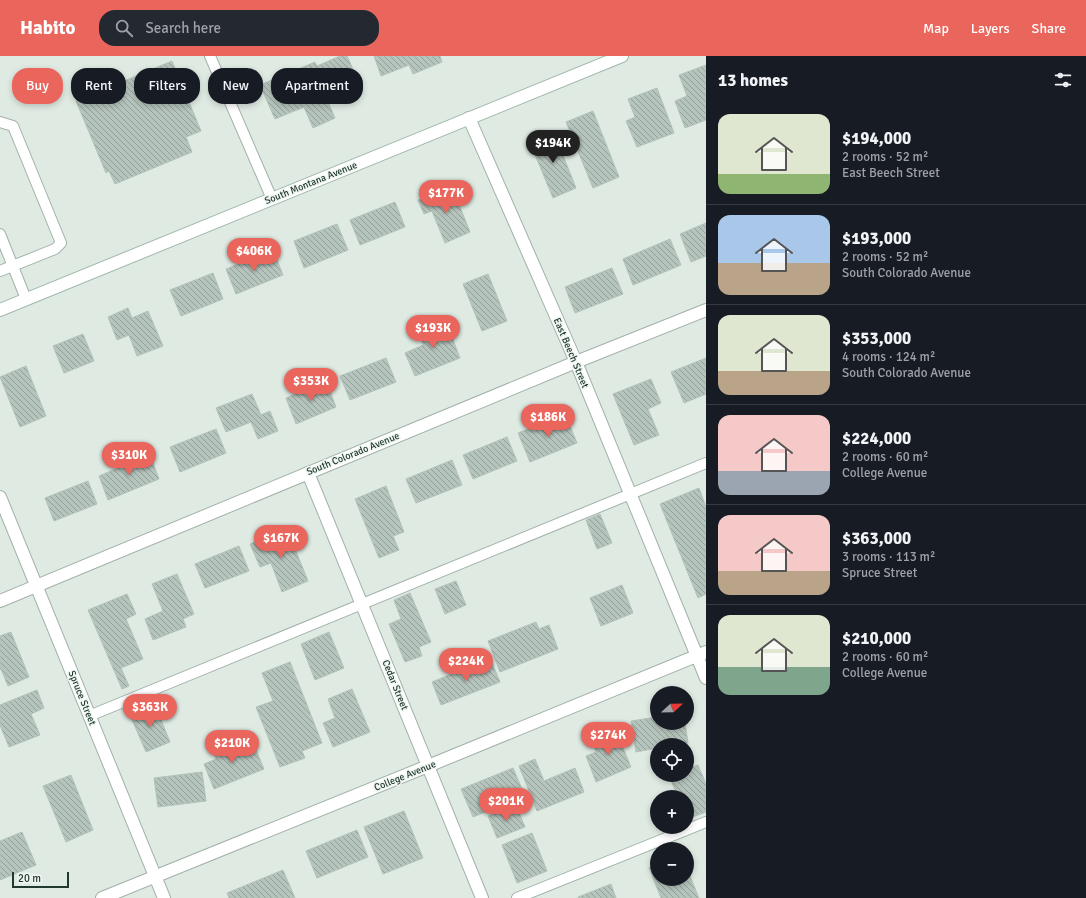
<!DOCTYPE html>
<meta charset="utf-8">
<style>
body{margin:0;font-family:Signika,sans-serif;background:#242831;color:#f1f3f6;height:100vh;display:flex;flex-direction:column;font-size:15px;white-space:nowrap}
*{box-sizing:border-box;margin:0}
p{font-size:13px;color:#9ea1a6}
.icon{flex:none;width:22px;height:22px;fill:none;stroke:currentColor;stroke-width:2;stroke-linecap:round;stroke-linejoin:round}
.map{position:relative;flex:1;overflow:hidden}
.side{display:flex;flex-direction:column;background:#171b24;width:380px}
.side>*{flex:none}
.top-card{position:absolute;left:12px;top:12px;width:380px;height:36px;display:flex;gap:8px}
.needle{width:26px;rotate:68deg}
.controls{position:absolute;left:650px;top:630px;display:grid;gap:8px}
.controls a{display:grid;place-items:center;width:44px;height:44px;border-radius:50%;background:#171b24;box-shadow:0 2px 6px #0003;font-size:20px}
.scale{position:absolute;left:12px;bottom:10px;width:57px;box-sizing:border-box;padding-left:4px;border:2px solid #21392e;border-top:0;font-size:11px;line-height:14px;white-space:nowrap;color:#21392e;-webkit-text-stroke:3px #f0f7f2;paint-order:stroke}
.price{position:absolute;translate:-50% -34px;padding:0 9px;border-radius:14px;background:#ea665d;color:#fff;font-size:13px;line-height:26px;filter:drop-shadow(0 1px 2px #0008)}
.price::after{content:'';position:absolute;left:50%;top:24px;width:12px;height:9px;margin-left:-6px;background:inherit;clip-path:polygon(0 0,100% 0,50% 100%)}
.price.on{background:#222;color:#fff}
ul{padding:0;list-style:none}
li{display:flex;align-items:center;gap:12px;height:100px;padding:0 12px}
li+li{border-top:1px solid #363941}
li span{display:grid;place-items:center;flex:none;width:112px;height:80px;border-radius:12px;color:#555}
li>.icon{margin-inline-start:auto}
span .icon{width:48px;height:48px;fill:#fffc;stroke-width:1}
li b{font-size:17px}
h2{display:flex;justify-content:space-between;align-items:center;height:48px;padding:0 12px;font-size:17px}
.chip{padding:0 14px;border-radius:16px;background:#171b24;box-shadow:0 2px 6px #0003;font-size:14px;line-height:36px}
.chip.on{background:#ea665d;color:#fff}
header{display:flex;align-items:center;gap:24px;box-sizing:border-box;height:56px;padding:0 20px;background:#ea665d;color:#fff}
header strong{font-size:19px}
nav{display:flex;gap:22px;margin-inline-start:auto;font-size:14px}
.search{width:280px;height:36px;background:#242831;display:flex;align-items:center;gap:10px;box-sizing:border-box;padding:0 14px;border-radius:16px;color:#9ea1a6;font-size:15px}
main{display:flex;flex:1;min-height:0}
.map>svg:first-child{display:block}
.building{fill:url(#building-back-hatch);stroke:#b2c3b9}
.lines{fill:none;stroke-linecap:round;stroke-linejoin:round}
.lane-casing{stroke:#a2b1a9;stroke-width:12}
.street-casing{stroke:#a2b1a9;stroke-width:14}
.secondary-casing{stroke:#a1b8ac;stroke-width:14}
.lane{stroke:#fff;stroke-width:10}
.street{stroke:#fff;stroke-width:12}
.secondary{stroke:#fff;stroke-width:12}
.labels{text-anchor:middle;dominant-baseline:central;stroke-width:3;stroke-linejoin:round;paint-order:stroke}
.street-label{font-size:10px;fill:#21392e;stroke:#f0f7f2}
</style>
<header>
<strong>Habito</strong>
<div class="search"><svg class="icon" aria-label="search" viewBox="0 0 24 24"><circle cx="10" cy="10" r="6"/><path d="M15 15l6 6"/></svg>Search here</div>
<nav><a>Map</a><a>Layers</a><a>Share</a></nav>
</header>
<main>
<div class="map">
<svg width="706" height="842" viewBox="0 0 706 842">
<defs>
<pattern id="building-back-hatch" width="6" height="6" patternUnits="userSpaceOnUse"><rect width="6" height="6" fill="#b5c4bc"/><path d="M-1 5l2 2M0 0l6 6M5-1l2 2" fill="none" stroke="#93a099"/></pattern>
</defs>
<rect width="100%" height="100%" fill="#dfeae3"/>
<g class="building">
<path d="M340,0H347L356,20L323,34L335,62L313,72L304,51L275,63L260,29L315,6L317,10Z"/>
<path d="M374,0H440L442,6L413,18L409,9L381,20Z"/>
<path d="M172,5L201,75L186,81L192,96L115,128L109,115L106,117L76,45Z"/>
<path d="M706,9V64L685,72L675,45L687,40L679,19Z"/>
<path d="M657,32L674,77L637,91L626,65L635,61L628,43Z"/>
<path d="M593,55L619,121L593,132L566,66Z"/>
<path d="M553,74L576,132L553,142L529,84Z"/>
<path d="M452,131L470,176L445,187L432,155L424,158L418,144Z"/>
<path d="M395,146L405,171L360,189L350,164Z"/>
<path d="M706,167V200L691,206L680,178Z"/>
<path d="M337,168L348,194L304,212L294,185Z"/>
<path d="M670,183L681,209L633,229L623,203Z"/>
<path d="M273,194L283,219L236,238L226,213Z"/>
<path d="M612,212L623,238L575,257L565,231Z"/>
<path d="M213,217L223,243L181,260L170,234Z"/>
<path d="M488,218L507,265L482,275L463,228Z"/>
<path d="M128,252L132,262L148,255L163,290L137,300L129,279L117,284L108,261Z"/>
<path d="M445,263L460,302L415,320L405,297L423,289L417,274Z"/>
<path d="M83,278L94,305L64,317L53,290Z"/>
<path d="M386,302L396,326L350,344L340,320Z"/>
<path d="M706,302V338L684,347L671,316Z"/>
<path d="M26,310L46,360L20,371L0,321Z"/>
<path d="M651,323L661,347L648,353L659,379L634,389L613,338Z"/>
<path d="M326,325L336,351L296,368L286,342Z"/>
<path d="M252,338L261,359L270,355L278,375L258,383L251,366L226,376L216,352Z"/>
<path d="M565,358L577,387L530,406L518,377Z"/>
<path d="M216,373L226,397L180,416L170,391Z"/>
<path d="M507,381L517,405L473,423L463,399Z"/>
<path d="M131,397L134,406L150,399L159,423L108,444L99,420L118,412L115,404Z"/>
<path d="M452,404L462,429L416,447L406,423Z"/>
<path d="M88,425L97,448L54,465L45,442Z"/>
<path d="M386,430L404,476L393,480L399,494L379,502L355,443Z"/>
<path d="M699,432L706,451V538L698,542L660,448Z"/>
<path d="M600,458L612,487L597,493L586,464Z"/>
<path d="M287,473L308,525L282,536L271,507L260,511L250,488Z"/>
<path d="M239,490L249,515L205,532L195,508Z"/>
<path d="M177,518L194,558L183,563L186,571L153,584L145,563L163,555L152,528Z"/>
<path d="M456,525L466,549L445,558L435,533Z"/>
<path d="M622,529L633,557L601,570L590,542Z"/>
<path d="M410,537L431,586L419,591L422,600L405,606L389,568L401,563L394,544Z"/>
<path d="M127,538L136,558L126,563L143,603L121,612L129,630L122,633L88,554Z"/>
<path d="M536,566L539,573L549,569L558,593L500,616L488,585Z"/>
<path d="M11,576L29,621L8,630L1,613L0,614V580Z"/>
<path d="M329,576L344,612L315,624L301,588Z"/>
<path d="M490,602L500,626L441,649L432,626Z"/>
<path d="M290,606L322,687L302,695L305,702L280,711L256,651L273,645L262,617Z"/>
<path d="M352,633L370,676L333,691L323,667L335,662L328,643Z"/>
<path d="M37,634L44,652L31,658L40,679L9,691L0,669V649Z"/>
<path d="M155,649L170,686L146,696L130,659Z"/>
<path d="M657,661V667H685L688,687L677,689H657V692L636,696L631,665Z"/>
<path d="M615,672L631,711L596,726L586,700L596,696L590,682Z"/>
<path d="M231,684L236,697L254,689L264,713L214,733L204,708L216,703L212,691Z"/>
<path d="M535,703L544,725L575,712L584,736L537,755L519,710Z"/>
<path d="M698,709L706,728V756L687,763V741H678L669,720L687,719V713Z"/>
<path d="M513,712L525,740L473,761L461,733Z"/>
<path d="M202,716L206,745L158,751L154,722Z"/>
<path d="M71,719L93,774L66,786L43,730Z"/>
<path d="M516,749L525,771L497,782L488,760Z"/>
<path d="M404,755L423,802L383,818L364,771Z"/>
<path d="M357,774L368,801L317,822L306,795Z"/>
<path d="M22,776L36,809L0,824V785Z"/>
<path d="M532,777L547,815L517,827L502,789Z"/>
<path d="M657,808V823H687V813L699,842H661L649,812Z"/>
<path d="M283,814L295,842H229L227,837Z"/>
<path d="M611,828L616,842H578V841Z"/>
</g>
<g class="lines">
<g class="lane-casing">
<g id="lane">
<path d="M210,0L272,143"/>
<path d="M0,66L13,70L61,187L55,193L0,215"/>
<path d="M0,178L26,243"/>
<path d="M89,660L706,407"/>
<path d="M517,842L706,766"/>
</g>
</g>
<g class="street-casing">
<g id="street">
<path d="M469,62L576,306L706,622"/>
<path d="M308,417L482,842"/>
<path d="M0,441L164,842"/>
<path d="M0,545L576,306L706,254"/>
<path d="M102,842L428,710L706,596"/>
</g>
</g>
<g class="secondary-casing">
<path id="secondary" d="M0,254L622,0"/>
</g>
<use href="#lane" class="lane"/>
<use href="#street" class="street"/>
<use href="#secondary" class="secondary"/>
</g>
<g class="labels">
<g class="street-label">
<text transform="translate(311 127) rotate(-22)">South Montana Avenue</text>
<text transform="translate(571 297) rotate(67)">East Beech Street</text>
<text transform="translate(353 398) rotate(-22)">South Colorado Avenue</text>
<text transform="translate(395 629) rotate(68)">Cedar Street</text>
<text transform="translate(82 642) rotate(68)">Spruce Street</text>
<text transform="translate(405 720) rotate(-22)">College Avenue</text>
</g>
</g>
</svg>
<div class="controls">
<a><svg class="needle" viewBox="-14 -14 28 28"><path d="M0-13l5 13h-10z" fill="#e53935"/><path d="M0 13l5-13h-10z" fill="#9ea1a6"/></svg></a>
<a><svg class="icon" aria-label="locate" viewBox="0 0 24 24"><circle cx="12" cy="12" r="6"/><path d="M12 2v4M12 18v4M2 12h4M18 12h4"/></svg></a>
<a>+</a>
<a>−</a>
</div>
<div class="scale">20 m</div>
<b class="price on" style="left:553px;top:108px">$194K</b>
<b class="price" style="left:446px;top:158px">$177K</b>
<b class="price" style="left:254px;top:216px">$406K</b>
<b class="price" style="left:433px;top:293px">$193K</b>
<b class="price" style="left:311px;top:346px">$353K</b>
<b class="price" style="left:548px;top:382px">$186K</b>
<b class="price" style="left:129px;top:420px">$310K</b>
<b class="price" style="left:281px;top:503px">$167K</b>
<b class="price" style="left:466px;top:626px">$224K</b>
<b class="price" style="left:150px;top:672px">$363K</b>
<b class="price" style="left:608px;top:700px">$274K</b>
<b class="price" style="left:232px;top:708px">$210K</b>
<b class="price" style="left:506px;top:766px">$201K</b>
<div class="top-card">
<a class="chip on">Buy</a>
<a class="chip">Rent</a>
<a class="chip">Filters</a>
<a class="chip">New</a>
<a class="chip">Apartment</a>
</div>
</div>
<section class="side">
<h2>13 homes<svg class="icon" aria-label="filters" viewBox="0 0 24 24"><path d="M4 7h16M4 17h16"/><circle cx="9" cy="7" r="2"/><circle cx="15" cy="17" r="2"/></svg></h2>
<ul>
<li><span style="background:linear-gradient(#dfe7d0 75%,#8fb573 0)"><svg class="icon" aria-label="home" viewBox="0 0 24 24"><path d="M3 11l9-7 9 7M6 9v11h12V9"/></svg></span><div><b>$194,000</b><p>2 rooms · 52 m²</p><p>East Beech Street</p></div></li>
<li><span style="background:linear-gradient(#a9c7e8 60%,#b9a48a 0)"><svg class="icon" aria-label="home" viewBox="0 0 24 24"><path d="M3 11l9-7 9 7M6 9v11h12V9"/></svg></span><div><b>$193,000</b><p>2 rooms · 52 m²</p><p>South Colorado Avenue</p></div></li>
<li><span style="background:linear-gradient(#dfe7d0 70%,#b9a48a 0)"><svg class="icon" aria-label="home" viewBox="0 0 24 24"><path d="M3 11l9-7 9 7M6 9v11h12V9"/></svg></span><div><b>$353,000</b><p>4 rooms · 124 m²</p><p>South Colorado Avenue</p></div></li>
<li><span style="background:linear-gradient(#f6c9c9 70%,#9aa5b1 0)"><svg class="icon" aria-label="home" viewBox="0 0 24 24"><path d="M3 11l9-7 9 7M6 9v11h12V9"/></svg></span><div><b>$224,000</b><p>2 rooms · 60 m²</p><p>College Avenue</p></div></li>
<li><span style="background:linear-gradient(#f6c9c9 70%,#b9a48a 0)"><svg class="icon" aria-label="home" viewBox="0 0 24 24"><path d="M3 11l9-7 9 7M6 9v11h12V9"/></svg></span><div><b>$363,000</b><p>3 rooms · 113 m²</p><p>Spruce Street</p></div></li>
<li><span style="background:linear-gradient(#dfe7d0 65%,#7fa58c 0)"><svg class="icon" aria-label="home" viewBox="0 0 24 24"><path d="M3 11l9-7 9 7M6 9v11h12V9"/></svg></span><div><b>$210,000</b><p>2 rooms · 60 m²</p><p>College Avenue</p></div></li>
</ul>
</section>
</main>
